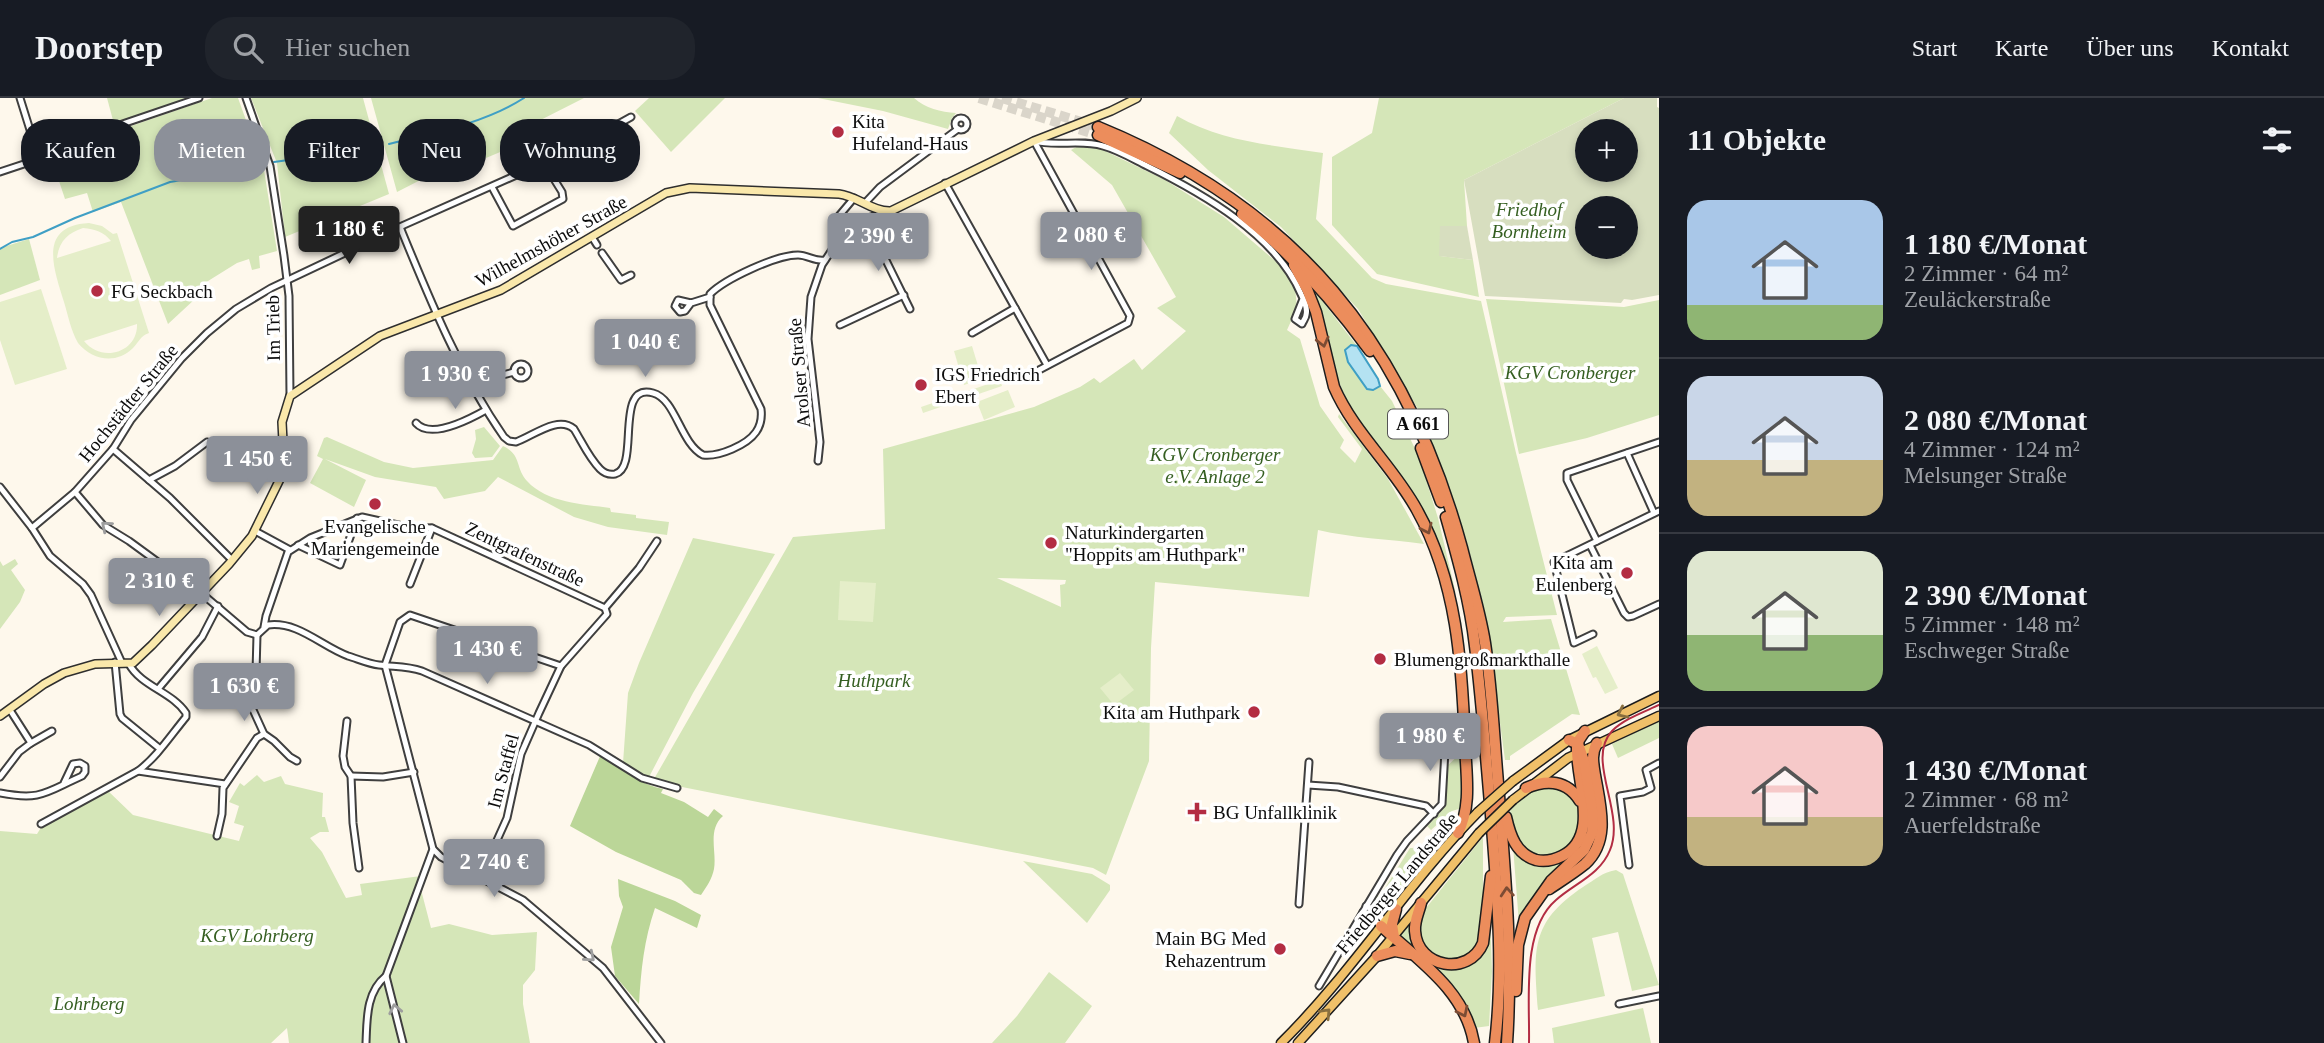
<!DOCTYPE html>
<html lang="de">
<meta charset="utf-8">
<style>
body{margin:0;font-family:"Times New Roman",serif;background:#20242c;color:#f1f3f6;height:100vh;display:flex;flex-direction:column;font-size:26px;white-space:nowrap}
*{box-sizing:border-box;margin:0}
p{font-size:23px;color:#9ea1a6}
.icon{flex:none;width:38px;height:38px;fill:none;stroke:currentColor;stroke-width:2;stroke-linecap:round;stroke-linejoin:round}
.map{position:relative;flex:1;overflow:hidden}
.drawer{display:flex;flex-direction:column;background:#171b24;width:665px}
.drawer>*{flex:none}
.guide{position:absolute;left:21px;top:21px;width:665px;height:63px;display:flex;gap:14px}
.buttons{position:absolute;left:1575px;top:21px;display:grid;gap:14px}
.buttons a{display:grid;place-items:center;width:63px;height:63px;border-radius:50%;background:#171b24;box-shadow:0 4px 10px #0003;font-size:35px}
.price{position:absolute;translate:-50% -60px;padding:0 16px;border-radius:7px;background:#8c9099;color:#fff;font-size:23px;line-height:46px;filter:drop-shadow(0 2px 4px #0008)}
.price::after{content:'';position:absolute;left:50%;top:42px;width:21px;height:16px;margin-left:-10px;background:inherit;clip-path:polygon(0 0,100% 0,50% 100%)}
.price.current{background:#222;color:#fff}
ul{padding:0;list-style:none}
li{display:flex;align-items:center;gap:21px;height:175px;padding:0 28px}
li+li{border-top:2px solid #363941}
li span{display:grid;place-items:center;flex:none;width:196px;height:140px;border-radius:21px;color:#555}
li>.icon{margin-inline-start:auto}
span .icon{width:84px;height:84px;fill:#fffc;stroke-width:1}
li b{font-size:30px}
h2{display:flex;justify-content:space-between;align-items:center;height:84px;padding:0 28px;font-size:30px}
.chip{padding:0 24px;border-radius:28px;background:#171b24;box-shadow:0 4px 10px #0003;font-size:24px;line-height:63px}
.chip.current{background:#8c9099;color:#fff}
header{display:flex;align-items:center;gap:42px;box-sizing:border-box;height:98px;padding:0 35px;background:#171b24;border-bottom:2px solid #363941}
header strong{font-size:33px}
nav{display:flex;gap:38px;margin-inline-start:auto;font-size:24px}
.search{width:490px;height:63px;background:#20242c;display:flex;align-items:center;gap:18px;box-sizing:border-box;padding:0 24px;border-radius:28px;color:#9ea1a6;font-size:26px}
main{display:flex;flex:1;min-height:0}
.map>svg:first-child{display:block}
.green{fill:#d5e6b8;fill-rule:evenodd}
.forest{fill:#bbd698}
.cemetery{fill:#d7debf;fill-rule:evenodd}
.pitch{fill:#e5eec9;fill-rule:evenodd}
.water{fill:#b4e2f2;stroke:#3f9fc5;stroke-width:2}
.lines{fill:none;stroke-linecap:round;stroke-linejoin:round}
.stream{stroke:#3f9fc5;stroke-width:2}
.highway-tunnel{stroke:#dad5ca;stroke-width:10;stroke-dasharray:10 5;stroke-linecap:butt}
.street-casing{stroke:#3f3f3f;stroke-width:9}
.secondary-casing{stroke:#2e2e2e;stroke-width:10}
.primary-casing{stroke:#1d1d1d;stroke-width:11}
.highway-casing{stroke:#1d1d1d;stroke-width:13}
.street{stroke:#fff;stroke-width:5}
.secondary{stroke:#fae8ab;stroke-width:7}
.primary{stroke:#f0c069;stroke-width:8}
.highway{stroke:#ec8d5c;stroke-width:10}
.tram{stroke:#b32d43;stroke-width:2}
.primary-bridge-casing{stroke:#1d1d1d;stroke-width:11;stroke-linecap:butt}
.primary-bridge{stroke:#f0c069;stroke-width:8}
.oneway{stroke:#7c4c34}
.oneway2{stroke:#9e9e9e}
.oneway3{stroke:#896f3f}
.poi-dot{fill:#b32d43;stroke:#fff;stroke-width:2.5}
.labels{text-anchor:middle;dominant-baseline:central;stroke-width:7;stroke-linejoin:round;paint-order:stroke}
.shield{fill:#fff;stroke:#555;stroke-width:2}
.shield-label{font-size:18px;font-weight:bold;fill:#0c0c0c}
.poi-label{font-size:19px;fill:#0c0c0c;stroke:#fff;text-anchor:start}
.park-label{font-size:19px;font-style:italic;fill:#355f21;stroke:#fff}
.street-label{font-size:19px;fill:#0c0c0c;stroke:#fff}
</style>
<header>
<strong>Doorstep</strong>
<div class="search"><svg class="icon" aria-label="search" viewBox="0 0 24 24"><circle cx="10" cy="10" r="6"/><path d="M15 15l6 6"/></svg>Hier suchen</div>
<nav><a>Start</a><a>Karte</a><a>Über uns</a><a>Kontakt</a></nav>
</header>
<main>
<div class="map">
<svg width="1659" height="945" viewBox="0 0 1659 945">
<rect width="100%" height="100%" fill="#fef8ec"/>
<g class="green">
<path d="M107,0H191L114,26Z"/>
<path d="M212,0H238L264,72L277,153L259,158L260,170L252,172L249,161L237,165L200,188L204,198L195,201L168,226L121,104L93,114L87,95L65,101L50,56Z"/>
<path d="M251,0H363L389,96L285,139L277,65Z"/>
<path d="M371,0H584L501,42L505,52L486,60L481,51L397,94Z"/>
<path d="M649,0H725L671,54L635,13Z"/>
<path d="M818,0H914C925,10 941,14 956,15L952,20L948,31L883,13Z"/>
<path d="M1379,0H1624L1464,82L1467,128H1440V158L1473,162L1479,199L1377,176L1332,127V59L1372,35Z"/>
<path d="M1177,18C1222,44 1273,47 1323,55L1316,121L1372,180L1386,186L1481,203L1516,355L1557,517L1506,519L1503,524L1551,521L1580,617L1572,616L1510,658V662H1505L1485,514L1466,441L1421,316L1358,211L1281,129L1208,72L1169,35Z"/>
<path d="M1078,48L1099,50L1165,82L1224,119L1280,167L1295,189L1297,210L1287,232L1300,241L1320,308L1344,342L1340,350L1355,365L1362,351L1338,319L1339,316L1388,381L1424,446C1388,441 1352,440 1318,432L1309,499L1155,484L1151,550L1149,663L1106,777L1093,770L677,688L654,681L793,439L885,431L883,351L1034,309L1080,289L1094,280L1100,285L1134,261L1142,272L1186,233L1157,210L1176,199L1112,87L1071,52ZM997,480L1066,482L1065,486L1060,487L1061,509Z"/>
<path d="M29,141L40,182L0,197V150Z"/>
<path d="M1316,195L1357,248L1351,247L1373,292L1380,288L1392,303L1419,359L1438,420L1456,496L1441,452L1409,394L1352,313L1337,280Z"/>
<path d="M1486,201L1624,209L1659,202V317L1587,340L1519,356Z"/>
<path d="M484,329L500,348L492,359L475,360L472,355L476,341L475,332Z"/>
<path d="M327,339L384,364L413,370L493,362L503,348C522,357 515,370 527,383C547,405 583,406 610,410L611,414L636,417V420L669,424L667,437L608,429L574,419L498,379L485,393L444,401L436,389L375,379L325,361L366,382L354,409L310,385L323,361L317,358L324,340Z"/>
<path d="M693,440L775,456L693,595L649,679L623,665L628,595L639,565Z"/>
<path d="M15,461L18,466L11,472L25,492L20,504L0,531V463L3,468Z"/>
<path d="M1659,623V640L1618,660L1612,646Z"/>
<path d="M1461,655L1462,710L1452,713L1431,732L1427,728C1450,706 1445,696 1447,668Z"/>
<path d="M257,677L264,684L281,678L285,686L323,695L322,719H325L329,734H320L310,740L322,754L346,800L362,797L360,786L421,778L419,784L431,830L449,826L492,837L537,834L535,872L523,887V906L530,945H289L287,930L271,945H0V733L37,736L42,728L106,691L133,717L239,743L244,728L234,725L239,708L229,704L240,685L244,688Z"/>
<path d="M1543,688H1561C1584,713 1585,717 1572,748L1545,761L1526,755L1513,734L1510,711L1530,694Z"/>
<path d="M1461,714L1459,721L1391,806L1383,810L1376,809L1374,801L1376,797L1380,798L1410,750C1421,750 1430,747 1431,735L1435,734L1448,721Z"/>
<path d="M1591,720L1587,742L1519,826L1513,748L1519,755L1558,764Z"/>
<path d="M1483,739V836L1473,856L1452,865L1425,854L1418,828L1426,810Z"/>
<path d="M1023,763L1092,776L1110,787V792L1087,825Z"/>
<path d="M1616,772L1623,776L1659,887L1632,893L1618,834L1592,840L1605,898L1538,912C1534,853 1529,825 1583,789C1596,781 1601,775 1616,772Z"/>
<path d="M1490,815L1492,873L1489,928L1474,930L1467,914L1398,839L1416,817L1413,829L1432,865L1474,862Z"/>
<path d="M1049,874L1092,908L1065,945H992L1017,918Z"/>
<path d="M1643,910L1651,945H1554L1552,930Z"/>
</g>
<g class="forest">
<path d="M601,656C621,672 639,686 663,691L661,695L684,704L708,719L714,711L723,718C707,732 717,753 714,771C712,781 707,788 701,797L694,795L681,782L616,754L570,728Z"/>
<path d="M618,781L675,803L701,817L697,830L655,810C644,842 641,872 639,906L615,878L611,849L623,809L619,798Z"/>
</g>
<g class="cemetery">
<path d="M1624,0H1657V9L1659,10V197L1632,202L1624,201L1621,205L1485,198L1464,82ZM1587,33H1626V72H1587ZM1587,110H1626V149H1587Z"/>
<path d="M1440,128H1467L1473,162L1439,158Z"/>
</g>
<g class="pitch">
<path d="M89,125L102,128L113,136L117,135L149,235C140,238 139,244 133,250C116,267 92,262 78,245C71,233 68,217 64,204C54,171 37,128 89,125ZM83,130C95,131 104,134 111,143L57,160C59,143 68,135 83,130ZM137,226C138,255 101,265 84,243Z"/>
<path d="M41,191L67,271L15,287L0,242V204Z"/>
<path d="M972,248L982,281L964,287L954,253Z"/>
<path d="M1000,282L1002,288L923,315L921,309Z"/>
<path d="M1008,292L1015,309L984,322L977,304Z"/>
<path d="M840,483L876,485L873,524L838,522Z"/>
<path d="M1597,548L1618,590L1605,596L1596,579L1593,580L1582,556Z"/>
<path d="M1120,575L1134,592L1114,607L1100,590Z"/>
</g>
<path class="water" d="M1351,247L1357,248L1378,281L1380,288L1373,292L1367,291L1348,264L1345,252Z"/>
<g class="lines">
<g class="stream">
<path d="M389,46C434,35 485,25 524,0"/>
<path d="M274,64L368,51"/>
<path d="M0,151L12,144L33,139L75,120L170,84L235,73L257,67"/>
</g>
<g class="highway-tunnel">
<path d="M979,0L1098,37"/>
<path d="M1002,0L1098,29"/>
</g>
<g class="street-casing">
<g id="street">
<path d="M20,0L35,48L40,54"/>
<path d="M246,0L270,68L284,158L289,198L290,298"/>
<circle cx="961" cy="26" r="6"/>
<path d="M1034,43C1057,49 1080,41 1103,48C1118,52 1133,61 1147,68C1202,95 1276,137 1301,196C1304,202 1308,210 1306,217C1306,220 1303,223 1302,226L1295,221L1303,201"/>
<path d="M1034,43L1130,218L1128,225L1039,272"/>
<path d="M0,74L36,62L40,54L199,0"/>
<path d="M945,85L1047,267"/>
<path d="M492,89L513,128L563,101L562,94L544,65"/>
<path d="M865,105L880,89L958,31"/>
<path d="M874,118L869,128L910,211"/>
<path d="M400,129C430,202 459,274 504,339L509,343L516,344C533,338 558,317 574,331C582,344 589,360 600,371C604,375 609,377 615,376C641,370 613,284 653,295C676,301 680,345 703,357C719,359 747,347 756,334C761,327 762,319 761,311L710,207V196C725,181 776,157 798,157C808,157 815,164 825,162"/>
<path d="M844,137L837,128L838,119L854,100"/>
<path d="M592,139L597,147"/>
<path d="M840,145L882,119"/>
<path d="M602,155L621,182L631,177"/>
<path d="M691,205L685,213L680,214L675,208L678,202L691,205L710,199"/>
<path d="M840,227L904,197"/>
<path d="M972,235L1015,210"/>
<circle cx="521" cy="273" r="7"/>
<path d="M430,285L451,284L465,276"/>
<path d="M472,289L491,280L514,274"/>
<path d="M416,325C431,342 470,321 486,312"/>
<path d="M113,351L170,400L232,462"/>
<path d="M1627,355L1654,415"/>
<path d="M818,363L820,344L808,241L811,199L822,167L847,129L856,123L889,114"/>
<path d="M149,382L175,368L207,344"/>
<path d="M0,389L32,430L50,458L83,486L91,497L122,565"/>
<path d="M75,394L103,427L129,443L207,500L247,534L257,537"/>
<path d="M32,430L75,394L113,351L131,322L182,260L207,235L236,211L271,190L404,127L566,55L631,19"/>
<path d="M255,433L290,452"/>
<path d="M1597,443L1567,382V375L1659,344"/>
<path d="M298,447L340,467L357,420"/>
<path d="M1590,447L1624,515L1628,519L1633,518L1659,506"/>
<path d="M410,486L432,430"/>
<path d="M264,529L266,518L288,454L310,440L362,419L407,429L432,430L605,510"/>
<path d="M1593,536L1574,545L1554,464L1659,413"/>
<path d="M257,537L268,527C298,523 321,548 348,558C358,561 369,566 379,567C395,569 407,568 422,573L589,647L642,680L677,690"/>
<path d="M257,537L256,574L249,603L264,636L274,643L290,659L297,663"/>
<path d="M115,564L120,616L122,620L159,650"/>
<path d="M385,567L433,751L441,759L523,802L603,870L661,945"/>
<path d="M385,567L400,524L410,517L561,568"/>
<path d="M205,589H214L249,603"/>
<path d="M158,591L202,539L218,508"/>
<path d="M347,623L343,658L345,669L351,678L353,725L359,770"/>
<path d="M31,645L52,633"/>
<path d="M138,673L225,686"/>
<path d="M351,678L383,679L414,674"/>
<path d="M0,679L19,654L31,645L10,612"/>
<path d="M1308,687L1338,689L1426,708L1434,716"/>
<path d="M0,695C42,703 46,694 82,678L85,674V668L80,665L73,666L64,685"/>
<path d="M41,726L138,673C157,659 171,637 186,619V615C172,594 141,588 129,566"/>
<path d="M217,738L222,716L223,690L257,640L264,636"/>
<path d="M1629,767L1620,698L1643,694L1651,690L1646,672L1659,665"/>
<path d="M480,780L507,720L521,656L539,615L561,568L607,516L605,510L639,470L657,443"/>
<path d="M1299,806L1309,664"/>
<path d="M1366,808L1377,814L1386,826"/>
<path d="M1363,814L1383,829"/>
<path d="M1319,888L1397,757L1407,743L1442,706L1445,652L1444,636"/>
<path d="M1619,906L1659,898"/>
<path d="M366,945C367,921 366,894 386,878"/>
<path d="M403,945L386,878L433,751"/>
</g>
</g>
<g class="secondary-casing">
<path id="secondary" d="M0,618L44,586L64,575L95,566L133,565L152,547L229,466L252,438L281,379L284,364L282,324L290,298L380,238L501,192L666,95L690,90L839,96C857,98 873,114 891,113L1034,43L1111,13L1137,0"/>
</g>
<g class="primary-casing">
<g id="primary">
<path d="M1513,683L1569,642L1659,598"/>
<path d="M1513,702L1568,660L1659,618"/>
<path d="M1281,945C1353,874 1407,786 1478,714"/>
<path d="M1298,945L1377,858L1479,735"/>
</g>
</g>
<g class="highway-casing">
<g id="highway">
<path d="M1098,29C1296,110 1406,245 1462,450C1470,482 1480,513 1485,545C1492,591 1494,639 1498,685C1505,774 1513,855 1507,945"/>
<path d="M1098,37L1180,75"/>
<path d="M1242,116C1292,156 1333,202 1370,253"/>
<path d="M1294,167L1307,191L1316,214L1334,289C1354,335 1393,368 1417,412C1457,484 1462,565 1465,646C1466,676 1472,707 1458,735"/>
<path d="M1421,350L1441,404"/>
<path d="M1446,419C1458,461 1470,504 1475,548C1482,604 1486,661 1491,717C1497,794 1504,869 1495,945"/>
<path d="M1526,690C1547,681 1567,682 1580,703"/>
<path d="M1506,719C1510,737 1516,756 1536,762C1545,764 1554,762 1562,758C1601,739 1576,683 1577,650L1579,642L1585,633"/>
<path d="M1549,791C1561,783 1574,775 1585,766C1611,742 1600,707 1595,677C1593,665 1591,656 1597,645"/>
<path d="M1421,805C1419,814 1414,823 1415,833C1417,870 1469,879 1483,845L1491,778"/>
<path d="M1381,828C1418,862 1465,892 1474,945"/>
<path d="M1394,839L1392,826L1396,811"/>
<path d="M1377,858L1395,853L1410,856"/>
<path d="M1516,893L1518,847L1525,820L1551,783L1584,752L1592,735L1593,717L1584,663L1578,646L1569,642"/>
</g>
</g>
<use href="#street" class="street"/>
<use href="#secondary" class="secondary"/>
<use href="#primary" class="primary"/>
<use href="#highway" class="highway"/>
<path class="tram" d="M1529,945C1530,902 1521,832 1556,802C1575,785 1600,777 1610,752C1626,714 1585,662 1612,633C1624,621 1644,614 1659,607"/>
<g class="primary-bridge-casing">
<g id="primary-bridge">
<path d="M1478,714L1513,683"/>
<path d="M1479,735L1513,702"/>
</g>
</g>
<use href="#primary-bridge" class="primary-bridge"/>
</g>
<defs><path id="oneway-chevron" d="M-2-3.5L2.5 0L-2 3.5" fill="none" stroke-width="1.6" stroke-linecap="round" stroke-linejoin="round" transform="scale(1.75)"/></defs>
<g class="oneway">
<use href="#oneway-chevron" transform="translate(1323 244) rotate(76)"/>
<use href="#oneway-chevron" transform="translate(1427 431) rotate(65)"/>
<use href="#oneway-chevron" transform="translate(1507 794) rotate(-94)"/>
<use href="#oneway-chevron" transform="translate(1463 914) rotate(64)"/>
</g>
<g class="oneway2">
<use href="#oneway-chevron" transform="translate(106 428) rotate(-140)"/>
<use href="#oneway-chevron" transform="translate(590 859) rotate(40)"/>
<use href="#oneway-chevron" transform="translate(395 911) rotate(-102)"/>
</g>
<g class="oneway3">
<use href="#oneway-chevron" transform="translate(1622 615) rotate(155)"/>
<use href="#oneway-chevron" transform="translate(1326 915) rotate(-47)"/>
</g>
<g class="poi-dot">
<circle cx="838" cy="34" r="7"/>
<circle cx="97" cy="193" r="7"/>
<circle cx="921" cy="287" r="7"/>
<circle cx="375" cy="406" r="7"/>
<circle cx="1051" cy="445" r="7"/>
<circle cx="1627" cy="475" r="7"/>
<circle cx="1380" cy="561" r="7"/>
<circle cx="1254" cy="614" r="7"/>
<path d="M1193.5 703.5h7v7h7v7h-7v7h-7v-7h-7v-7h7z"/>
<circle cx="1280" cy="851" r="7"/>
</g>
<g class="labels">
<rect class="shield" x="1388" y="311.5" width="60" height="29" rx="5"/>
<g class="shield-label">
<text x="1418" y="326">A 661</text>
</g>
<g class="poi-label">
<text x="852" y="23">Kita<tspan x="852" dy="22">Hufeland-Haus</tspan></text>
<text x="111" y="193">FG Seckbach</text>
<text x="935" y="276">IGS Friedrich<tspan x="935" dy="22">Ebert</tspan></text>
<text x="375" y="428" text-anchor="middle">Evangelische<tspan x="375" dy="22">Mariengemeinde</tspan></text>
<text x="1065" y="434">Naturkindergarten<tspan x="1065" dy="22">"Hoppits am Huthpark"</tspan></text>
<text x="1613" y="464" text-anchor="end">Kita am<tspan x="1613" dy="22">Eulenberg</tspan></text>
<text x="1394" y="561">Blumengroßmarkthalle</text>
<text x="1240" y="614" text-anchor="end">Kita am Huthpark</text>
<text x="1213" y="714">BG Unfallklinik</text>
<text x="1266" y="840" text-anchor="end">Main BG Med<tspan x="1266" dy="22">Rehazentrum</tspan></text>
</g>
<g class="park-label">
<text x="1529" y="111">Friedhof<tspan x="1529" dy="22">Bornheim</tspan></text>
<text x="1570" y="274">KGV Cronberger</text>
<text x="1215" y="356">KGV Cronberger<tspan x="1215" dy="22">e.V. Anlage 2</tspan></text>
<text x="874" y="582">Huthpark</text>
<text x="257" y="837">KGV Lohrberg</text>
<text x="89" y="905">Lohrberg</text>
</g>
<g class="street-label">
<text transform="translate(551 143) rotate(-29)">Wilhelmshöher Straße</text>
<text transform="translate(273 230) rotate(-91)">Im Trieb</text>
<text transform="translate(799 275) rotate(-95)">Arolser Straße</text>
<text transform="translate(128 305) rotate(-51)">Hochstädter Straße</text>
<text transform="translate(525 456) rotate(25)">Zentgrafenstraße</text>
<text transform="translate(503 673) rotate(-75)">Im Staffel</text>
<text transform="translate(1397 785) rotate(-50)">Friedberger Landstraße</text>
</g>
</g>
</svg>
<div class="buttons">
<a>+</a>
<a>−</a>
</div>
<b class="price current" style="left:349px;top:168px">1 180 €</b>
<b class="price" style="left:1091px;top:174px">2 080 €</b>
<b class="price" style="left:878px;top:175px">2 390 €</b>
<b class="price" style="left:645px;top:281px">1 040 €</b>
<b class="price" style="left:455px;top:313px">1 930 €</b>
<b class="price" style="left:257px;top:398px">1 450 €</b>
<b class="price" style="left:159px;top:520px">2 310 €</b>
<b class="price" style="left:487px;top:588px">1 430 €</b>
<b class="price" style="left:244px;top:625px">1 630 €</b>
<b class="price" style="left:1430px;top:675px">1 980 €</b>
<b class="price" style="left:494px;top:801px">2 740 €</b>
<div class="guide">
<a class="chip">Kaufen</a>
<a class="chip current">Mieten</a>
<a class="chip">Filter</a>
<a class="chip">Neu</a>
<a class="chip">Wohnung</a>
</div>
</div>
<section class="drawer">
<h2>11 Objekte<svg class="icon" aria-label="filters" viewBox="0 0 24 24"><path d="M4 7h16M4 17h16"/><circle cx="9" cy="7" r="2"/><circle cx="15" cy="17" r="2"/></svg></h2>
<ul>
<li><span style="background:linear-gradient(#a9c7e8 75%,#8fb573 0)"><svg class="icon" aria-label="home" viewBox="0 0 24 24"><path d="M3 11l9-7 9 7M6 9v11h12V9"/></svg></span><div><b>1 180 €/Monat</b><p>2 Zimmer · 64 m²</p><p>Zeuläckerstraße</p></div></li>
<li><span style="background:linear-gradient(#c9d6e8 60%,#c2b280 0)"><svg class="icon" aria-label="home" viewBox="0 0 24 24"><path d="M3 11l9-7 9 7M6 9v11h12V9"/></svg></span><div><b>2 080 €/Monat</b><p>4 Zimmer · 124 m²</p><p>Melsunger Straße</p></div></li>
<li><span style="background:linear-gradient(#dfe7d0 60%,#8fb573 0)"><svg class="icon" aria-label="home" viewBox="0 0 24 24"><path d="M3 11l9-7 9 7M6 9v11h12V9"/></svg></span><div><b>2 390 €/Monat</b><p>5 Zimmer · 148 m²</p><p>Eschweger Straße</p></div></li>
<li><span style="background:linear-gradient(#f6c9c9 65%,#c2b280 0)"><svg class="icon" aria-label="home" viewBox="0 0 24 24"><path d="M3 11l9-7 9 7M6 9v11h12V9"/></svg></span><div><b>1 430 €/Monat</b><p>2 Zimmer · 68 m²</p><p>Auerfeldstraße</p></div></li>
</ul>
</section>
</main>
